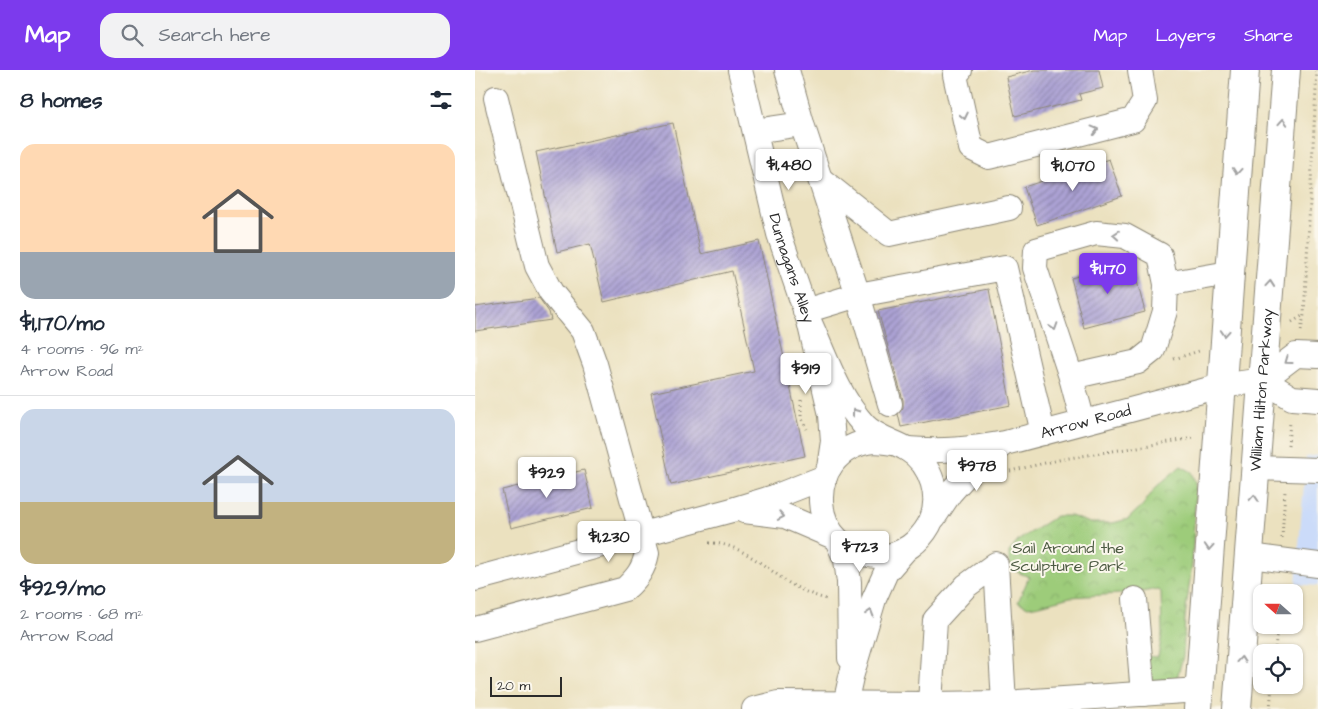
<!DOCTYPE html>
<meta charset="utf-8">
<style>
body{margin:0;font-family:"Architects Daughter",sans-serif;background:#f2f2f3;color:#1f2937;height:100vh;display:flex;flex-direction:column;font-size:19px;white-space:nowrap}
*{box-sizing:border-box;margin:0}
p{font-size:16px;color:#747a83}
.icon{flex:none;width:28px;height:28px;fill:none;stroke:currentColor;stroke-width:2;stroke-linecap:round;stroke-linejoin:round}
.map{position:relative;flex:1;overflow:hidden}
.sheet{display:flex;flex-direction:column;background:#fff;width:475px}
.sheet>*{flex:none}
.needle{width:32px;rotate:291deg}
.fabs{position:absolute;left:778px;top:514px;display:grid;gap:10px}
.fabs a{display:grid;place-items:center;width:50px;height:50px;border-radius:10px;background:#fff;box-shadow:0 1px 4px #0004;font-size:25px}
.scale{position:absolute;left:15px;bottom:12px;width:72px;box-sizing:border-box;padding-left:5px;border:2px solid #2b2b2b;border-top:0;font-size:14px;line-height:18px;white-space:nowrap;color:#2b2b2b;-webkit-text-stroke:4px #fbf7ec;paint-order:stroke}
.price{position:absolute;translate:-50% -42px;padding:0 11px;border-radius:5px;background:#fff;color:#222;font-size:16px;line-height:32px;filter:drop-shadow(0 1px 2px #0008)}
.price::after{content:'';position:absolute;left:50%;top:30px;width:15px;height:11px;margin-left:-8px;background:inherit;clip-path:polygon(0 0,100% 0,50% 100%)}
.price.selected{background:#7c3aed;color:#fff}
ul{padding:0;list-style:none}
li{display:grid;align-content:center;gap:10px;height:265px;padding:0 20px}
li+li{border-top:1px solid #e0e1e3}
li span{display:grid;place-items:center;height:155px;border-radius:15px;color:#555}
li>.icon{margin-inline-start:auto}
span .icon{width:90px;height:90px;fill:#fffc;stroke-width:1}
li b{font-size:21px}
h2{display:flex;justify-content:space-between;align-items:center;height:60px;padding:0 20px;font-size:21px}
header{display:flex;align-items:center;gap:30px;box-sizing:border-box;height:70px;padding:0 25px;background:#7c3aed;color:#fff}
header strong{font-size:24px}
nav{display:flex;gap:28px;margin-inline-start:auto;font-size:18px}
.search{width:350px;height:45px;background:#f2f2f3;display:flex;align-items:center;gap:12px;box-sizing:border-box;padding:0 18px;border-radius:15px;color:#747a83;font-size:19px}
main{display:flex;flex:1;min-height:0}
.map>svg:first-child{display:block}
.built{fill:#cbdbf9}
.park{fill:url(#park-crowns);stroke:#647c52}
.building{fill:url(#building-hatch)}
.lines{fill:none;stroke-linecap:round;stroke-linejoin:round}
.minor-casing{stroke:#8b8675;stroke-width:26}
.highway-casing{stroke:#8b8675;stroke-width:30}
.path{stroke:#8b8675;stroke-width:3;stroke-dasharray:1 4;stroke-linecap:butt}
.minor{stroke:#fff;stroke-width:24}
.highway{stroke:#fff;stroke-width:28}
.oneway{stroke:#a0a0a0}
.labels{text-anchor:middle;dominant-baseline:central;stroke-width:4;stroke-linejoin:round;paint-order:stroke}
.street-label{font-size:16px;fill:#2b2b2b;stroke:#fbf7ec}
.park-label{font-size:16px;fill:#4d5b43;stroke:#fbf7ec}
</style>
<header>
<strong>Map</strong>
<div class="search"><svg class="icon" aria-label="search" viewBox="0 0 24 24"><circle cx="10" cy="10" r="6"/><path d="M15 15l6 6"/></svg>Search here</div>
<nav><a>Map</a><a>Layers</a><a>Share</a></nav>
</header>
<main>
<section class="sheet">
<h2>8 homes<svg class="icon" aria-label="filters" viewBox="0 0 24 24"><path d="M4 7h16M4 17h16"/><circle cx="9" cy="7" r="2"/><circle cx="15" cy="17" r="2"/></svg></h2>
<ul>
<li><span style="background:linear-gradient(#ffd9b3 70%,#9aa5b1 0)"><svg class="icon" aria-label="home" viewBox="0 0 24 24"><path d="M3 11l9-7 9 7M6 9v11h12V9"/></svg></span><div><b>$1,170/mo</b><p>4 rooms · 96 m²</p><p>Arrow Road</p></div></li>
<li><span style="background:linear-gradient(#c9d6e8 60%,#c2b280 0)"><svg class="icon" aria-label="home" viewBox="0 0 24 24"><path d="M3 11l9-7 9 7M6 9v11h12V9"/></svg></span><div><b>$929/mo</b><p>2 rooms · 68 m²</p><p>Arrow Road</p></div></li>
</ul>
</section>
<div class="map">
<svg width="843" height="639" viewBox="0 0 843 639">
<defs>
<pattern id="park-crowns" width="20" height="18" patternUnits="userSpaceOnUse" patternTransform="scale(1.25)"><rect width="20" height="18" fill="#9dcc7a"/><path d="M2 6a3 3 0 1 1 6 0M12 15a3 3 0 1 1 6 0" fill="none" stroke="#87af6a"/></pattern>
<pattern id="building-hatch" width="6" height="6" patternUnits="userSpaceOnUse" patternTransform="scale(1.25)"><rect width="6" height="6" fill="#aca2d4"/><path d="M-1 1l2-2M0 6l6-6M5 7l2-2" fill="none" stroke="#8c84ac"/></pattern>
</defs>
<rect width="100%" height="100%" fill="#fbf7ec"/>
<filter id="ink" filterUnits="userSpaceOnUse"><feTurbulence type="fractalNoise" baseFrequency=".02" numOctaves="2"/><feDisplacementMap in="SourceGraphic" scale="10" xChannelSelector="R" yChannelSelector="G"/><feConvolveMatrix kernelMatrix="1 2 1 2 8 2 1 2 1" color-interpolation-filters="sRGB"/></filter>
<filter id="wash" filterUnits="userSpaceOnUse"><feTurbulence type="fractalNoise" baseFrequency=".0096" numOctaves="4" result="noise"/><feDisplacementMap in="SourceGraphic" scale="20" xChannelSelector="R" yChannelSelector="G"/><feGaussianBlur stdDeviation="1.12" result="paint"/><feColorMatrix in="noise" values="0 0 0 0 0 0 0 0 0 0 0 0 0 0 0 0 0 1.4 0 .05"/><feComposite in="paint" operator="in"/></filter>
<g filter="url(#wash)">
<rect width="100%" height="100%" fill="#ebe1bf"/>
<path class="built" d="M843,385V516L821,514L831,387Z"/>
<path class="park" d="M706,396L717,402L721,413L717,494L710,547L708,586L702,608L654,615L657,596L671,586L683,587L687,564L686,522L683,519L661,523L595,527L565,535L553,537L543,532L554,507L540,501L534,492V482L544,470L581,446H596L615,453H638L653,449L668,435L681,417Z"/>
<g id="blocks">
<g class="building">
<path d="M559,0H624L628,18L604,24L606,30L540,46L531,7Z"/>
<path d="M198,53L226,184L284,171L330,386L196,415L176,323L279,301L257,201L129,232L115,174L82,182L61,82Z"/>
<path d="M634,89L647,126L562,155L549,117Z"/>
<path d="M657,192L670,242L609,258L596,208Z"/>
<path d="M514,219L536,335L426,357L423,344L428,338V330L403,241Z"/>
<path d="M64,228L74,242L76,250L0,261V237Z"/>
<path d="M109,400L118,438L36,458L27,420Z"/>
</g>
</g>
</g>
<g filter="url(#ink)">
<use href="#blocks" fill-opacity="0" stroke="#8b8675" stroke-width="1"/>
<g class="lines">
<g class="minor-casing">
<g id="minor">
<path id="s1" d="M265,0L304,164L334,251L356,345L358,371L354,398"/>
<path d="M312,0L327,54"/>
<path d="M485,0L480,5L496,78L514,87L658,50L670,31L665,0"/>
<path d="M280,61L327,54L383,225L530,198L568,363"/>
<path d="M345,109L414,164L534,138"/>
<path d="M330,241L383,225L415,334"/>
<path d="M334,251C350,286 363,326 389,355C400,367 418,371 432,379C457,394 468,429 454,455C445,471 428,485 409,486C329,489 325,379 398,371C404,371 411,372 417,373"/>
<path d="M596,307L560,198L561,180L621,163L650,166L685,185L691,214"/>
<path d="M788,310L817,328L843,330"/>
<path d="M608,352L596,307L663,292L678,280L690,241L691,214L754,203"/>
<path id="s2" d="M432,379C467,382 496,379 530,373L746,316L788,310L821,285L843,286"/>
<path d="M781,398L843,400"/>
<path d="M269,441L310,446L359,467"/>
<path d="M459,447L475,423L492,404L528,374"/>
<path d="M362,470L371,490L374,512L375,588"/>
<path d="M775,486L843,495"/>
<path d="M0,509L257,440L299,427L350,407"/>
<path d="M660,529L668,624"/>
<path d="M0,559L150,519C162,508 169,499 172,483L120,294L108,261L76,222L62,196L21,28"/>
<path d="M529,633L724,620"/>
<path d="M279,639L303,633L455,634L460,550L491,516L521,494L529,633L455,634"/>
<path d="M369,639L376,607L399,529L411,502L431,479"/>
</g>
</g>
<g class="highway-casing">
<g id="highway">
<path d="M723,639L770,0"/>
<path id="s3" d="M762,639L811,0"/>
</g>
</g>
<g class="path">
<path d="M817,252L829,245"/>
<path d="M826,261L829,245L842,0"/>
<path d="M699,289L724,281"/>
<path d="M326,330V348L332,359"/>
<path d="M813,375L815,352"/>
<path d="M535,401L588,389L719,368"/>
<path d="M807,468L810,421"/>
<path d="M234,473C262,472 289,496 311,511C323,519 337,525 351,529"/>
<path d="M804,522V514"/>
<path d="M800,582L802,555"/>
<path d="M795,639L797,615"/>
</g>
<use href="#minor" class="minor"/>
<use href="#highway" class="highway"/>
</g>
<defs><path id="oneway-chevron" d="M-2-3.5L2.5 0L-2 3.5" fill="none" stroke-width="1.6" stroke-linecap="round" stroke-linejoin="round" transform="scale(1.25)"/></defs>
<g class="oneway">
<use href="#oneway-chevron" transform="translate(489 46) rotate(78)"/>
<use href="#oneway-chevron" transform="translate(808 52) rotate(-86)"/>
<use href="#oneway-chevron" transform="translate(620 60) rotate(-15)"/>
<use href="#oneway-chevron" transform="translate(762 101) rotate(95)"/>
<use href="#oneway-chevron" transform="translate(641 165) rotate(-175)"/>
<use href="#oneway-chevron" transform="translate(795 214) rotate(-85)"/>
<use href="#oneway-chevron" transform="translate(579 257) rotate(72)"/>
<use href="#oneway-chevron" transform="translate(750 263) rotate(94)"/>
<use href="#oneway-chevron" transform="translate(813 291) rotate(144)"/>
<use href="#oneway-chevron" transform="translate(380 342) rotate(-126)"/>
<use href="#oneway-chevron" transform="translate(779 428) rotate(-86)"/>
<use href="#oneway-chevron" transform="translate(306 446) rotate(10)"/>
<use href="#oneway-chevron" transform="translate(734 477) rotate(94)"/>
<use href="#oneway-chevron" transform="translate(395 543) rotate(-73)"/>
<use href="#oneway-chevron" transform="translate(766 590) rotate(-85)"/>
</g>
</g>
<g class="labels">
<g class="street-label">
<text stroke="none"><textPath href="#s1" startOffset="205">Dunnagans Alley</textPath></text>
<text stroke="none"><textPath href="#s3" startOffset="320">William Hilton Parkway</textPath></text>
<text stroke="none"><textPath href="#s2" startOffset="182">Arrow Road</textPath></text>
</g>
<g class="park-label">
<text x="593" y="478">Sail Around the<tspan x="593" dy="18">Sculpture Park</tspan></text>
</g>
</g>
</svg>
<div class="fabs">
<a><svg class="needle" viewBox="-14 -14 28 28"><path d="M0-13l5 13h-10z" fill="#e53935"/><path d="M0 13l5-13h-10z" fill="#747a83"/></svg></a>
<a><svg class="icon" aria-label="locate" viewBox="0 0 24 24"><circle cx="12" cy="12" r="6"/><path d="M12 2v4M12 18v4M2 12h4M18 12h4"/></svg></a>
</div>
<div class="scale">20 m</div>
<b class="price" style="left:314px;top:121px">$1,480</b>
<b class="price" style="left:598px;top:122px">$1,070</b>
<b class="price selected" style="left:633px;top:225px">$1,170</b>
<b class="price" style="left:331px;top:325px">$919</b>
<b class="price" style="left:502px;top:422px">$978</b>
<b class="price" style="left:72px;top:429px">$929</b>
<b class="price" style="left:134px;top:493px">$1,230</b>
<b class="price" style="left:385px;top:503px">$723</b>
</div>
</main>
